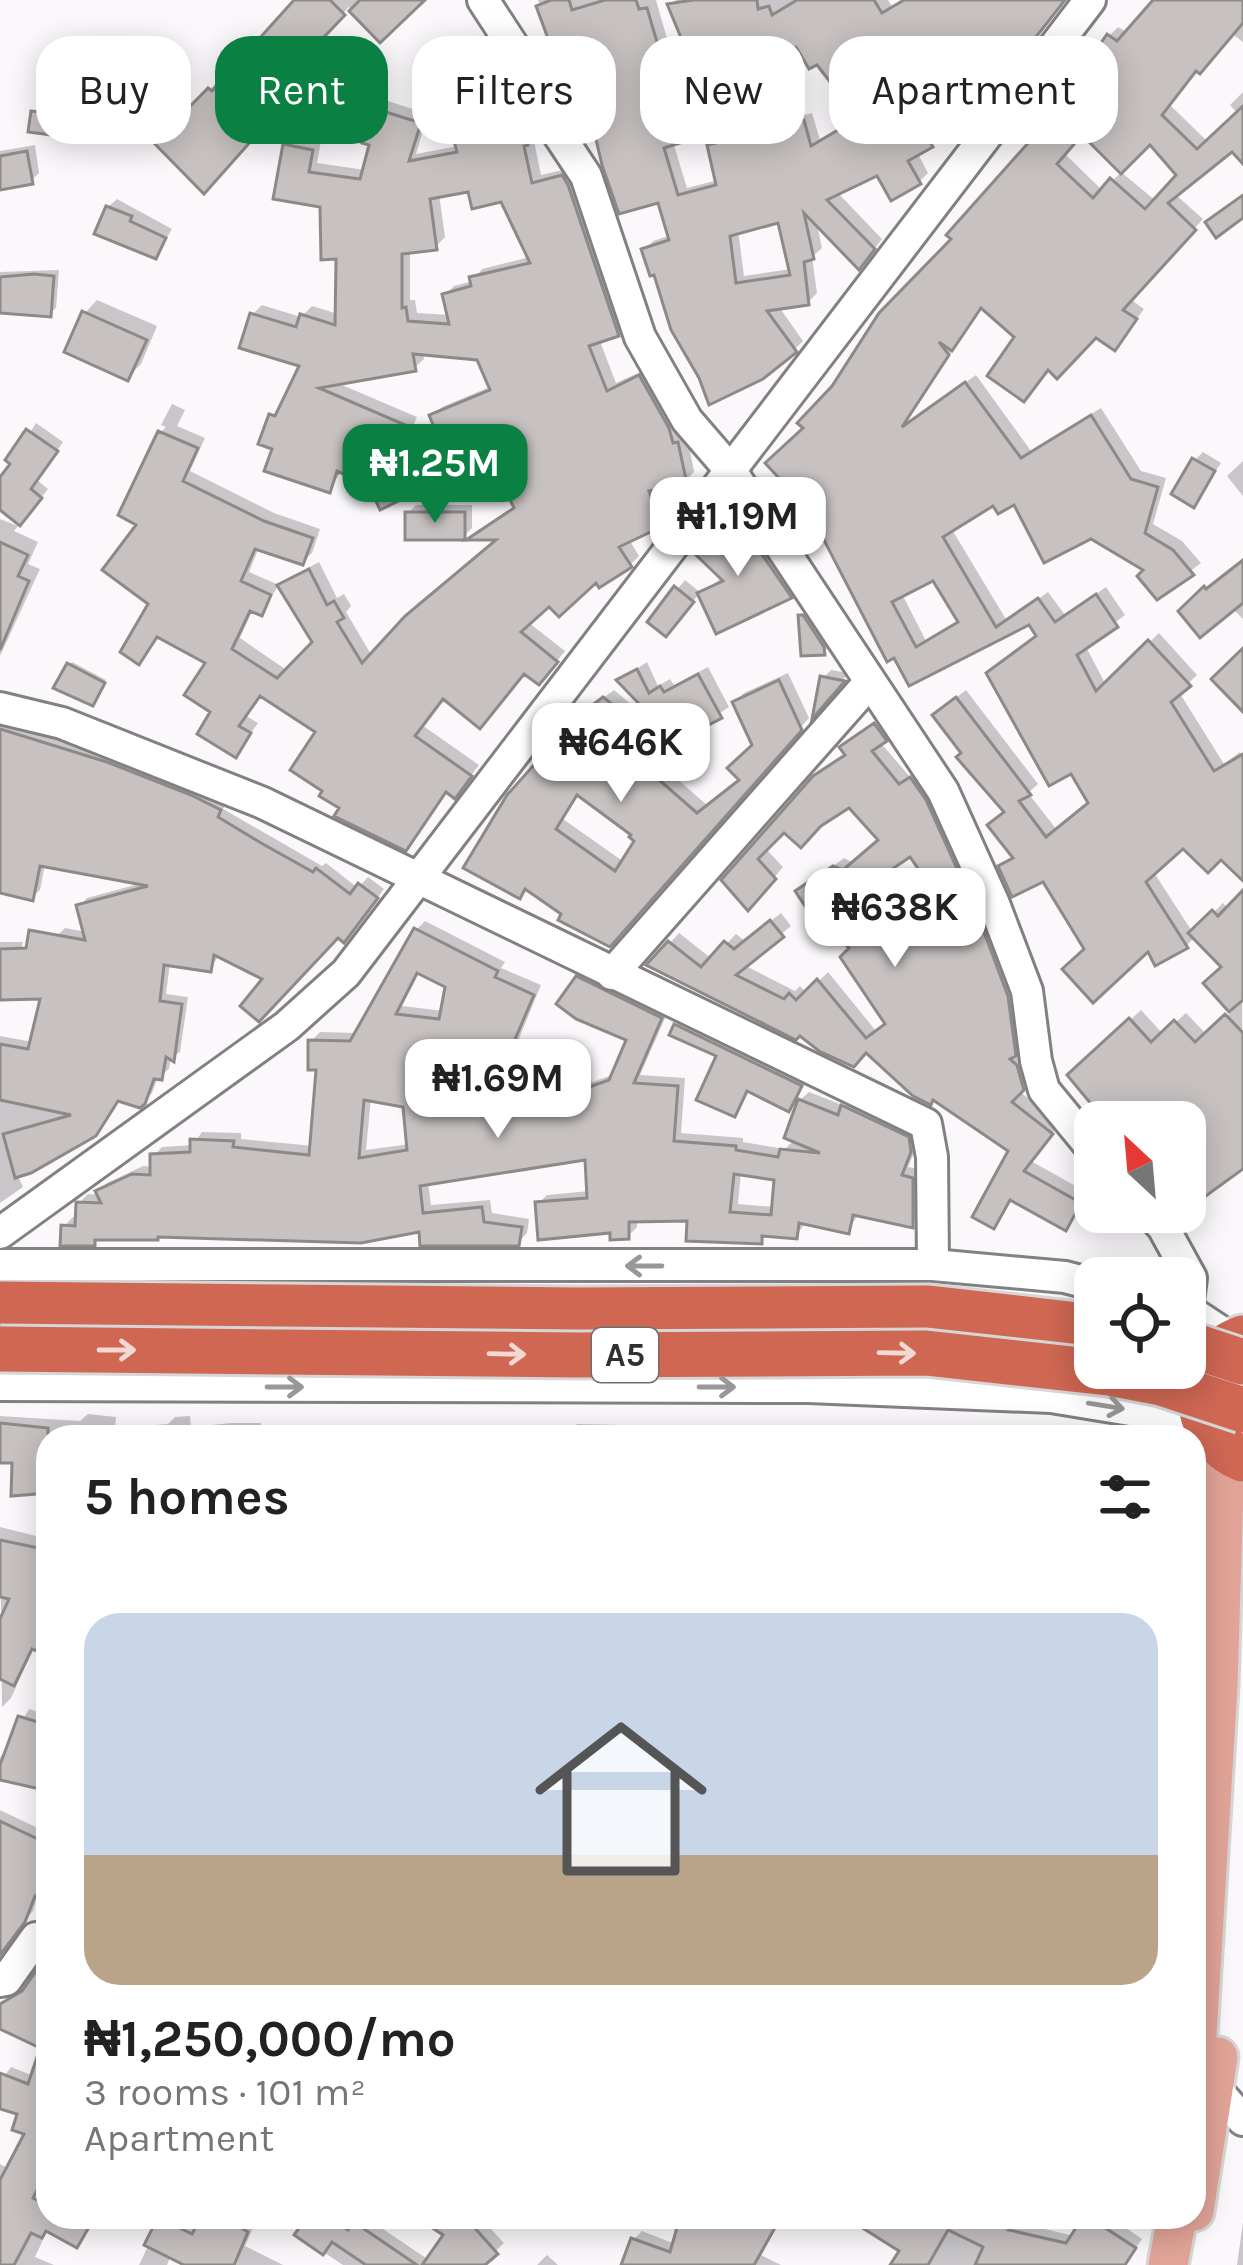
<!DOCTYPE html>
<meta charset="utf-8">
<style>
body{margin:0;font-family:Karla,sans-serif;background:#f6f6f6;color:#222;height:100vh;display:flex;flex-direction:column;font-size:45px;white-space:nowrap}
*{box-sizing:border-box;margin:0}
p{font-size:39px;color:#767676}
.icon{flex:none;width:66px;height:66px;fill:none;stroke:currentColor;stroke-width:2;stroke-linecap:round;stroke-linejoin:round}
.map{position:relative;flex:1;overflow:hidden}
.panel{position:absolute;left:36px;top:1425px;width:1170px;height:804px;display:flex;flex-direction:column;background:#fff;border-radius:36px;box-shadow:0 6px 30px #0003}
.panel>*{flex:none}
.hud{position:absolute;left:36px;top:36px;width:1173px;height:108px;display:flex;gap:24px}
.needle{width:78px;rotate:334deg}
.tools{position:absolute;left:1074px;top:1101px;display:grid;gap:24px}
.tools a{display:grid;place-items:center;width:132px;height:132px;border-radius:24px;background:#fff;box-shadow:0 6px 30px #0003;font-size:60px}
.price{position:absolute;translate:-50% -102px;padding:0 27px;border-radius:24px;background:#fff;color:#222;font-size:39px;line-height:78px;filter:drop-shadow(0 3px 6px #0008)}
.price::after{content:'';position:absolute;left:50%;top:72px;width:36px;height:27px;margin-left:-18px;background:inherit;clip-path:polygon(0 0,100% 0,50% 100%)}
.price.active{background:#0b8043;color:#fff}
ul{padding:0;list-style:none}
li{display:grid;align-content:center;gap:24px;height:636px;padding:0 48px}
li+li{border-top:3px solid #e0e0e0}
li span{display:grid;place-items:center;height:372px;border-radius:36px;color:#555}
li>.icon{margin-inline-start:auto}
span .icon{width:216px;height:216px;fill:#fffc;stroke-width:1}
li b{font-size:51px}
h2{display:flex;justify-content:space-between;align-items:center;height:144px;padding:0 48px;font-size:51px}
.pill{padding:0 42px;border-radius:36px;background:#fff;box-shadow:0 6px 30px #0003;font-size:42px;line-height:108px}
.pill.active{background:#0b8043;color:#fff}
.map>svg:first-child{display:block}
.shadow{fill:#0003;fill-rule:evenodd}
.building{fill:#c7c2c1;stroke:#8d8987;stroke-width:3;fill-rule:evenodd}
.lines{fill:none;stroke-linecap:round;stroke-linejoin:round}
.minor-casing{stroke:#838083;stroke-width:36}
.major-casing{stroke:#d6d6d6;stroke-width:45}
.highway-casing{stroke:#d6d6d6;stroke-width:51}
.minor{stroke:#fff;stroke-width:30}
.major{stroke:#e2a498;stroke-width:39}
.highway{stroke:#cf6753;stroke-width:45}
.highway-bridge-casing{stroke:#d6d6d6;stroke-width:51;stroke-linecap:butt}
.highway-bridge{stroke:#cf6753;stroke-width:45}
.oneway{stroke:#989898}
.oneway2{stroke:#f3d9d4}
.labels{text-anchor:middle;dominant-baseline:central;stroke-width:9;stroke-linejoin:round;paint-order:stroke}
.shield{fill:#fff;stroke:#6f6e6f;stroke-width:3}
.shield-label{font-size:33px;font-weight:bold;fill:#313031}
</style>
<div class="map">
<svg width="1243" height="2265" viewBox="0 0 1243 2265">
<rect width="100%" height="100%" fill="#fbf8fc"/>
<g class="shadow">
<path d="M299,0H420L380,39L349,7L290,68L320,91L289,128L297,87L214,179L158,143L220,79L223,82Z"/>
<path d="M538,0H656L693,130L673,142L687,188L718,180L710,146L725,136L671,5L676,0H888L910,36L902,0H1064L964,97L931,120L940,136L917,152L928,173L919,182L878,172L837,192L882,239L869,256L816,220L822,248L812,257L817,293L808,302L779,307L803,341L795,349L656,271L645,250L653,241L671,235L660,199L584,76L559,59ZM797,44L817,61L860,116L820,140L812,113L781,121L755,58ZM780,219L791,269L744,276L738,230Z"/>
<path d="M1157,0H1243V42L1232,34L1197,68L1169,104L1208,142L1238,114L1230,105L1243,92V159L1232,148L1175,194L1203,219L1130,299L1144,309L1123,338L1096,334L1018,336L983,305L902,427L976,375L1031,451L1101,408L1141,471L1166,478L1153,524L1182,541L1201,563L1158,596L1148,569L1091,536L1016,501H994L951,528L1007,621L1048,592L1065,615L1106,587L1125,615L1085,645L1106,685L1159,633L1197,675L1179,692L1224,764L1240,752L1243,757V877L1221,856L1183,844L1153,871L1193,933L1223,903L1229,909L1243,894V962L1225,966L1196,936L1186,946L1087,949L1044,878L1002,866L1015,855L1007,811L965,753L945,706L966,690L1038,784L1028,793L1057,830L1091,802L1039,635L1030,621L910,682L806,427L1076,95L1109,36L1118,27L1128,33ZM1082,131L1150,141L1180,175L1156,201L1121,172L1103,191L1064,153ZM935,577L960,620L926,641L902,594Z"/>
<path d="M495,32L531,99L536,133L533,136L541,175L572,168L627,324L617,333L599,339L616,383L649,368L687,434L694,472L685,481L660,486L671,514L661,524L629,539L639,556L630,565L549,602L528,622L565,651L548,672L525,671L444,696L422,725L479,765L464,785L447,790L406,847L343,808L319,731L262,693L246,716L258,723L236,754L214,711L209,662L159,634L138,661L152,603L141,524L160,433L166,427L161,425L172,404L185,410L177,426L205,438L190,471L274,513L320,529L312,553L302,562L259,547L249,572L279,585L261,612L253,609L240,638L288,671L315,643L281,586L290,577L319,562L337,598L344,594L351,606L346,612L372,656L502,537H473L516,506L490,453L373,489L383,479L447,450L433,416L442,407L492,386L479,357L423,352L424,359L414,368L335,382L417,417L405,444L396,454L368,442L358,464L348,473L342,470L330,489L276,447L272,416L281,407L303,365L252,315L262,305L301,317L312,306L338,314L340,256L323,205L286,146L295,136L321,141L317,163L365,170L375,110L385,100L428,114L416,154L458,146L441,83L450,74L443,56L453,46ZM470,188L503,198L530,257L482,269L473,281L454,286L445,295L450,315L417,313L415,300H410V250L435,247L445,237L439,194Z"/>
<path d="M42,104L69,107L67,125L59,133L34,112Z"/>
<path d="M35,145L39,173L31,181L0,187V151Z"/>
<path d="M117,199L172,229L156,255L108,207Z"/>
<path d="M59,270L56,308L49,314L0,309V272Z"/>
<path d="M97,300L157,326L141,364L128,377L85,313Z"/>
<path d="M36,423L63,442L37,480L48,489L28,514L0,506V481Z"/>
<path d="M1203,452L1221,463L1194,504L1195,460Z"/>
<path d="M1243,461V496L1227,476Z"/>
<path d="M416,505H472V528L463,537L408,513Z"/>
<path d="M747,508L800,586L790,596L718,630L700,593L666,633L651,621L685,580L701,593L723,577L700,555Z"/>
<path d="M0,519L18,526L14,531L38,542L28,564L40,569L0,656Z"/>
<path d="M1243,561V619L1232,608L1182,611L1215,580L1217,582Z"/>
<path d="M810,608L832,644L824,652L801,616Z"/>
<path d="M72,662L106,680L96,699L69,665Z"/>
<path d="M647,662L658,686L670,679L674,685L708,667L729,707L699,727L702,734L693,743L659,763L708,806L742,779L755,745L735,702L744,693L788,673L809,718L619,934L564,914L527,887L520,895L591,707L614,690L644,715L649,710L620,680ZM579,793L638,840L624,862L563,819Z"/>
<path d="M831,670L849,673L817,709L823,678Z"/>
<path d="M885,716L894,730L880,742L910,777L921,770L1016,985L1024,1044L1018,1049L1026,1056L1032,1078L1019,1091L1060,1123L1031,1161L1088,1193L1065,1227L1012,1198L993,1225L1012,1150L867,1049L800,1032L651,964L679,933L712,959L736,934L745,941L781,913L791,926L744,965L795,991L800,986L807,993L828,972L876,1031L888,1023L923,870L910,853L799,891L844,858L854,863L881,840L849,804L783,829L765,848L783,867L757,898L725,880L815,778L848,753L853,738Z"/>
<path d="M0,717L116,755L227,802L223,809L322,866L326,863L358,888L368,877L384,889L352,932L338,934L267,978L219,955L210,969L170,963L166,994L188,997L180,1052L171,1057L169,1069L158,1077L152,1093L139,1105L120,1098L17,1174L23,1187L0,1203V1036L33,1042L57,936L65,928L86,932L80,906L87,898L146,882L45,864L40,890L32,897L0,890Z"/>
<path d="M425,921L505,962L501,968L541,985L513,1053L504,1062L469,1049L462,1089L592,1082L615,1074L630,1039L578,978L587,969L669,1009L640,1075L685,1078L681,1133L743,1138V1142L785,1149L795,1139L800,1100L809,1092L845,1106L853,1098L917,1129L919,1141L908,1167L920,1169L921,1216L912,1225L859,1213L848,1231L806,1222L796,1236L768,1234L761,1241L691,1218L637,1219V1227L628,1236L538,1204L547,1195L590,1191L588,1157L428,1182L431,1205L490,1200L492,1213L529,1219L527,1233L518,1243L422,1229L361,1240L160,1234L99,1237L93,1243L64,1226L73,1217L78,1218L79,1203L88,1194L100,1195L98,1192L107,1183L143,1166L153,1167V1156L162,1147L193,1145L202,1132L241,1133V1139L313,1146L319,1067L311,1041L320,1032L357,1033L416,930ZM420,971L448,985L444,1011L402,1006ZM371,1098L405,1104L410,1144L366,1150ZM741,1172L777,1177L774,1207L738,1204Z"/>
<path d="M0,942H23L11,988L0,997Z"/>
<path d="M1242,1002L1243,1165L1185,1208V1122H1110L1071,1075L1141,1010L1163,1034L1186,1013L1207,1035Z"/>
<path d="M684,1017L808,1077L796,1100L788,1108L750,1089L734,1113L720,1054L676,1025Z"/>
<path d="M88,1414L116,1417L115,1428L168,1424L175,1417L190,1416L191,1427L231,1423H261V1430L414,1427V1437H48V1490L15,1460H0V1416L80,1421Z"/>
<path d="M577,1424L710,1427V1433L728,1437H568Z"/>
<path d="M800,1430H887L886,1437H793Z"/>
<path d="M0,1527L48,1539V1653L34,1647L11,1698L2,1707Z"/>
<path d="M29,1709L48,1715V1786L0,1777V1758Z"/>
<path d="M0,1810L48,1833V1903L38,1895L33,1911L0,1949Z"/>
<path d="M48,1960V2217L95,2218L76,2245L48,2229L35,2257L54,2265H0V2164L9,2169L28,2132L21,2112L0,2106V2082L11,2067L34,2076L43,2046L0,2026V2011L13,1993L30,1986Z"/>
<path d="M162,2217H181L199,2226L205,2217H251L249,2221L255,2223L245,2246L283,2265H196L171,2255L167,2265H139Z"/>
<path d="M310,2217H365L429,2260L447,2234L421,2217H480L504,2243L481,2265H343L298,2235Z"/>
<path d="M683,2217H782L761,2255L781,2265H624L633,2240L642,2231L675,2244Z"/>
<path d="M870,2217H1022L1015,2222L1074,2236L1087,2217H1110L1142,2239L1124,2265H894L903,2250Z"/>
<path d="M1243,2222V2265H1237Z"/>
<path d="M547,2255L558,2265H537Z"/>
</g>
<g class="building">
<path d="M294,0H330L345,15L283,80L312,103L284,137L292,95L204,194L154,143L208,88L212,91Z"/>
<path d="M360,0H425L380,43L349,11Z"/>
<path d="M551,0H569L572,10L605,0H636L639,9L647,8L686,141L664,148L678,195L716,185L707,145L724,141L667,4L693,0H757L758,9L769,6L772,15L797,0H874L882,13L904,0H1065L978,111L964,101L923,129L933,147L908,161L921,184L891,201L877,176L827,200L875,249L859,270L804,213L814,259L804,262L809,305L767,311L797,352L763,379L709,405L699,378L671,330L654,275L650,276L641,249L669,240L658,203L619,214L602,165L582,80L560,83L556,60L536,6ZM796,47L809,69L817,65L858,118L811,146L804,120L772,128L746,64ZM778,223L790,275L736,283L730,236Z"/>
<path d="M1153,0H1243V23L1200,74L1196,71L1162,115L1197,149L1243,106V164L1232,152L1168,203L1196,230L1123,310L1137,319L1115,351L1096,338L1057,379L1048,370L1024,402L987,376L1014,337L981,308L952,351L939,342L949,355L902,427L965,382L1021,458L1091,415L1131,479L1158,487L1145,533L1173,550L1194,575L1157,600L1137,576L1143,570L1091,539L1044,563L1014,505L998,514L993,506L943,537L996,627L1038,598L1055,622L1096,594L1118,627L1077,655L1096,691L1148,640L1191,686L1171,702L1214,771L1243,754V881L1221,860L1208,873L1183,849L1146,882L1188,948L1155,966L1148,952L1093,1003L1062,969L1084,949L1043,882L1012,897L998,866L1013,858L987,825L1004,812L956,757L961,753L932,715L956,697L1031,795L1019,801L1046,837L1088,803L1071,774L1049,786L986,673L1036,636L1029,625L909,686L894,658L887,662L808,509L765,463L803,428L797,423L832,386L879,313L951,239L946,235L1071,95L1067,93L1107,34L1117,41ZM1082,135L1121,174L1150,145L1176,175L1145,209L1110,178L1093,198L1057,164ZM933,581L958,622L916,647L892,602Z"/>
<path d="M486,40L523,110L528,145L524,146L532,183L562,175L568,185L619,336L589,346L607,391L639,375L669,428L673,443L678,442L687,484L649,491L663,526L619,547L632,567L599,588L596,583L559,617L549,607L521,632L558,662L539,685L524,674L480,729L443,699L415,736L472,776L455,799L446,792L406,851L334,816L339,808L319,796L322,791L290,770L315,732L260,696L239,726L251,733L236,758L197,734L210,712L184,695L205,663L157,637L139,665L120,652L148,604L102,570L136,525L118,515L158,431L198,448L183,481L264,521L313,538L303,565L255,549L241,581L271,595L262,616L250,611L232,649L277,678L312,642L277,585L309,569L327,605L334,601L344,618L337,622L362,663L405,616L496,540H466L514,508L489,457L380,510L370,488L445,454L429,415L490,390L477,360L413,354L416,371L319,388L410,427L396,457L365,444L349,477L337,471L330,493L264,471L272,449L258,444L269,414L275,416L299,366L239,348L250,313L296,327L300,314L335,325L336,259L321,260L320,207L273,199L283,144L313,150L309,172L360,179L369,145L362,143L373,108L421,123L409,161L457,152L438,82L450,85L440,55ZM468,192L472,209L501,202L530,263L469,277L471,286L442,294L449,324L408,321L406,307L402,308V254L437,250L430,199Z"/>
<path d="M31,111L63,114L60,136L28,132Z"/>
<path d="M27,151L33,184L0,190V156Z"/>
<path d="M1243,195V218L1216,238L1205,222Z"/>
<path d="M106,206L132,216L130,221L166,238L156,259L94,234Z"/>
<path d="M34,274L54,276L51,317L0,313V277Z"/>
<path d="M82,311L147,340L128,381L64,352Z"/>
<path d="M26,429L58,451L31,489L42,498L20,526L0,510V477L10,464L5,460Z"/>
<path d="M1192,458L1215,471L1194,508L1171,494Z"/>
<rect x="405" y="512" width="60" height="28"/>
<path d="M735,515L792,598L716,634L697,593L723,581L696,555Z"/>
<path d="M0,542L28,555L18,576L29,581L0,650Z"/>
<path d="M1243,560V603L1200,638L1178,611L1204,586L1206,589Z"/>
<path d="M674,586L694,602L666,637L647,622Z"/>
<path d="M798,615H803L824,647L825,655L801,656Z"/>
<path d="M1243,648V712L1211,679Z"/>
<path d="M67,663L105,683L93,706L53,688Z"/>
<path d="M637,669L649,693L660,686L664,692L698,674L722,718L689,735L695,745L650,772L697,813L739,780L727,768L752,745L732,702L779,680L802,730L610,947L558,920L561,914L525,889L520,899L463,868L507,795L578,716L603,697L634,722L645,710L616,680ZM577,795L631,835L629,837L634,841L615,871L556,829Z"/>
<path d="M820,676L845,681L812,719Z"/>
<path d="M874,723L887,741L872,751L899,784L910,777L926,800L976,911L1008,996L1016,1056L1010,1059L1017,1065L1024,1090L1012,1102L1053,1134L1024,1171L1081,1203L1066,1231L1010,1200L994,1229L972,1217L1008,1151L933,1100L931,1105L913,1096L866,1053L854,1067L819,1051L800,1036L796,1040L646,965L668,941L701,967L724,941L734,949L770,920L784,937L736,975L784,999L789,993L796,1000L817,979L866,1038L885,1024L840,957L849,948L842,941L919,870L910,857L815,921L795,891L833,866L843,870L878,840L849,808L821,826L801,848L784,833L758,859L776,879L748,911L721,880L813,776L845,755L839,747Z"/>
<path d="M0,729L107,762L191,795L221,810L218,817L261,843L313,872L316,868L350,894L358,883L378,898L344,943L338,938L259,1022L240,1006L262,979L214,955L211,972L164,965L160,1001L182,1004L174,1062L166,1057L162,1080L154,1079L145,1104L140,1108L118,1101L96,1136L31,1173L15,1178L3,1134L71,1115L0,1100V1044L28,1049L40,999L0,1000V949L26,948L29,930L85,940L76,905L148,886L40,866L33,901L0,893Z"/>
<path d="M1243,890V1000L1229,1012L1203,983L1221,967L1188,933L1212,910L1218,916Z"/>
<path d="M414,928L498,971L495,977L534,995L504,1065L463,1050L454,1097L581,1090L609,1080L626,1040L576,1019L556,1004L576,976L662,1018L634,1083L678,1086L674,1141L736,1146V1150L778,1157L780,1149L820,1153L784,1138L798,1099L838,1115L841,1105L909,1137L911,1152L902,1175L913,1178V1228L853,1215L849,1234L799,1223L797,1239L762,1236V1244L686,1241L687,1221L629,1222V1239L610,1240V1233L538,1240L535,1202L587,1198L585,1160L420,1186L423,1213L482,1207L484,1222L522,1227L519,1246H420L419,1232L361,1243L158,1237V1240H95V1246H60L61,1225L75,1226L76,1202L101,1203L95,1191L132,1174L150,1175V1154L190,1152V1139L234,1141L233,1147L309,1155L316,1070H308V1040L350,1041ZM417,973L445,987L439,1019L396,1014ZM364,1100L403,1107L407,1150L359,1158ZM734,1174L774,1180L771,1215L730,1212Z"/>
<path d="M1225,1014L1243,1033V1169L1185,1211V1122H1106L1067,1075L1129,1018L1151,1042L1174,1020L1195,1042Z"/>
<path d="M674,1024L802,1086L789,1112L747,1091L735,1117L696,1100L716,1056L669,1035Z"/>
<path d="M0,1423L48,1428V1493L11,1496L12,1463H0Z"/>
<path d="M0,1540L48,1550V1656L32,1649L14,1686L0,1679V1619L9,1599L0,1597Z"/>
<path d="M18,1716L48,1725V1773L44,1790L0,1780V1765Z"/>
<path d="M0,1821L48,1844V1907L35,1896L25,1922L0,1955Z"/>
<path d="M45,1958L48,2168L33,2198L48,2205V2217H72L89,2227L77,2248L46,2231L42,2238L31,2233L14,2265H0V2180L24,2134L12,2130L17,2114L0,2109V2073L28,2084L40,2048L0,2029V2004L22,1991Z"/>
<path d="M158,2217L192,2234L201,2217H250L243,2229L248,2232L234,2265H184L144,2245Z"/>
<path d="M307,2217H329L348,2230L354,2222L417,2265H366L332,2242L323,2255L294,2235Z"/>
<path d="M416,2217H465L498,2254L485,2265H422L443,2235Z"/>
<path d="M680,2217H781L754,2265H621L631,2238L670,2252Z"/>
<path d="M845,2217H1027L1009,2230L1066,2243L1083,2217H1111L1104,2227L1136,2248L1125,2265H975L983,2247L948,2230L928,2265H890L899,2251Z"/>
</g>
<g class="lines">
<g class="minor-casing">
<g id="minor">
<path d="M483,0L513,46L551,123L586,176L640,337L687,420L731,471L943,791L994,904L1027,991L1036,1061L1044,1090L1095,1152"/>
<path d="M0,708L62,723L263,803L926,1124L932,1157L933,1265"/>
<path d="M612,974L869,683"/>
<path d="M1149,1212L1163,1227L1191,1278L1187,1309"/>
<path d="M0,1233L287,1026L346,973L1090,0"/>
<path d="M0,1265H933L1065,1277L1095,1285"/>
<path d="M1185,1308L1235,1341"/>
<path d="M0,1385L808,1387L1051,1397L1167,1416L1206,1428"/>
<path d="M0,1981L6,1980L36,1938L48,1939"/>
<path d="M1204,2076L1243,2120"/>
</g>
</g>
<g class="major-casing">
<g id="major">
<path d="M1194,2085L1218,1686L1224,1489L1217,1443"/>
<path d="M1194,2211L1218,2057"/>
<path d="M1168,2265L1177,2217"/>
</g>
</g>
<g class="highway-casing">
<g id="highway">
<path d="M0,1304L577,1310L929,1308L1095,1327"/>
<path d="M1243,1338C1185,1359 1188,1437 1243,1459"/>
</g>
</g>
<use href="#minor" class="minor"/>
<use href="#major" class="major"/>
<use href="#highway" class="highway"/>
<g class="highway-bridge-casing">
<g id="highway-bridge">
<path d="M1185,1343L1243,1362"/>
<path d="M0,1349L577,1355L926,1353L1108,1373L1161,1383L1243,1410"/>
</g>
</g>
<use href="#highway-bridge" class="highway-bridge"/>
</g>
<defs><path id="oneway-shaft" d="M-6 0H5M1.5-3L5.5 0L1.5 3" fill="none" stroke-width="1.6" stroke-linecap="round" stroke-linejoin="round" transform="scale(3)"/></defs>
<g class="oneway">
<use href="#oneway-shaft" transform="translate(644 1266) rotate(180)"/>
<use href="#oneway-shaft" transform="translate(285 1387)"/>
<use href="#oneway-shaft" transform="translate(717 1387)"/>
<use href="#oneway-shaft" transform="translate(1106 1406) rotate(9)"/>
</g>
<g class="oneway2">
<use href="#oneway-shaft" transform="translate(117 1350)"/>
<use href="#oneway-shaft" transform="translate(897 1353) rotate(1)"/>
<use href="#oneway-shaft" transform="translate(507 1354) rotate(1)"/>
</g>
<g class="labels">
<rect class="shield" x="592" y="1328" width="66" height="54" rx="9"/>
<g class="shield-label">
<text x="625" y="1355">A5</text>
</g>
</g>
</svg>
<div class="tools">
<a><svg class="needle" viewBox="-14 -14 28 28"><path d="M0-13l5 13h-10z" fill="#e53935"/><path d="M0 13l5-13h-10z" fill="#767676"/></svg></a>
<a><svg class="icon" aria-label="locate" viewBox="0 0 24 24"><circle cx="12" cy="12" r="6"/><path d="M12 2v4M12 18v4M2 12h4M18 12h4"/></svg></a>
</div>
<b class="price active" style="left:435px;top:526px">₦1.25M</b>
<b class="price" style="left:738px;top:579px">₦1.19M</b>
<b class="price" style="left:621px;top:805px">₦646K</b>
<b class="price" style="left:895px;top:970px">₦638K</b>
<b class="price" style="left:498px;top:1141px">₦1.69M</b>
<div class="hud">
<a class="pill">Buy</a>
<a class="pill active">Rent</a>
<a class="pill">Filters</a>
<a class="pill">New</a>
<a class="pill">Apartment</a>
</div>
<section class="panel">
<h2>5 homes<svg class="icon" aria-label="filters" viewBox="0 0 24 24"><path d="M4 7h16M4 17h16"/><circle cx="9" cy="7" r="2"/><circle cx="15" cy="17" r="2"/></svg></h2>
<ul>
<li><span style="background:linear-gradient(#c9d6e8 65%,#b9a48a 0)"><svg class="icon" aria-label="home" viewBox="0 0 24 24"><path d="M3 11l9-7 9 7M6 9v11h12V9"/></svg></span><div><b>₦1,250,000/mo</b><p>3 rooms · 101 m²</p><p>Apartment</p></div></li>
</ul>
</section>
</div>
